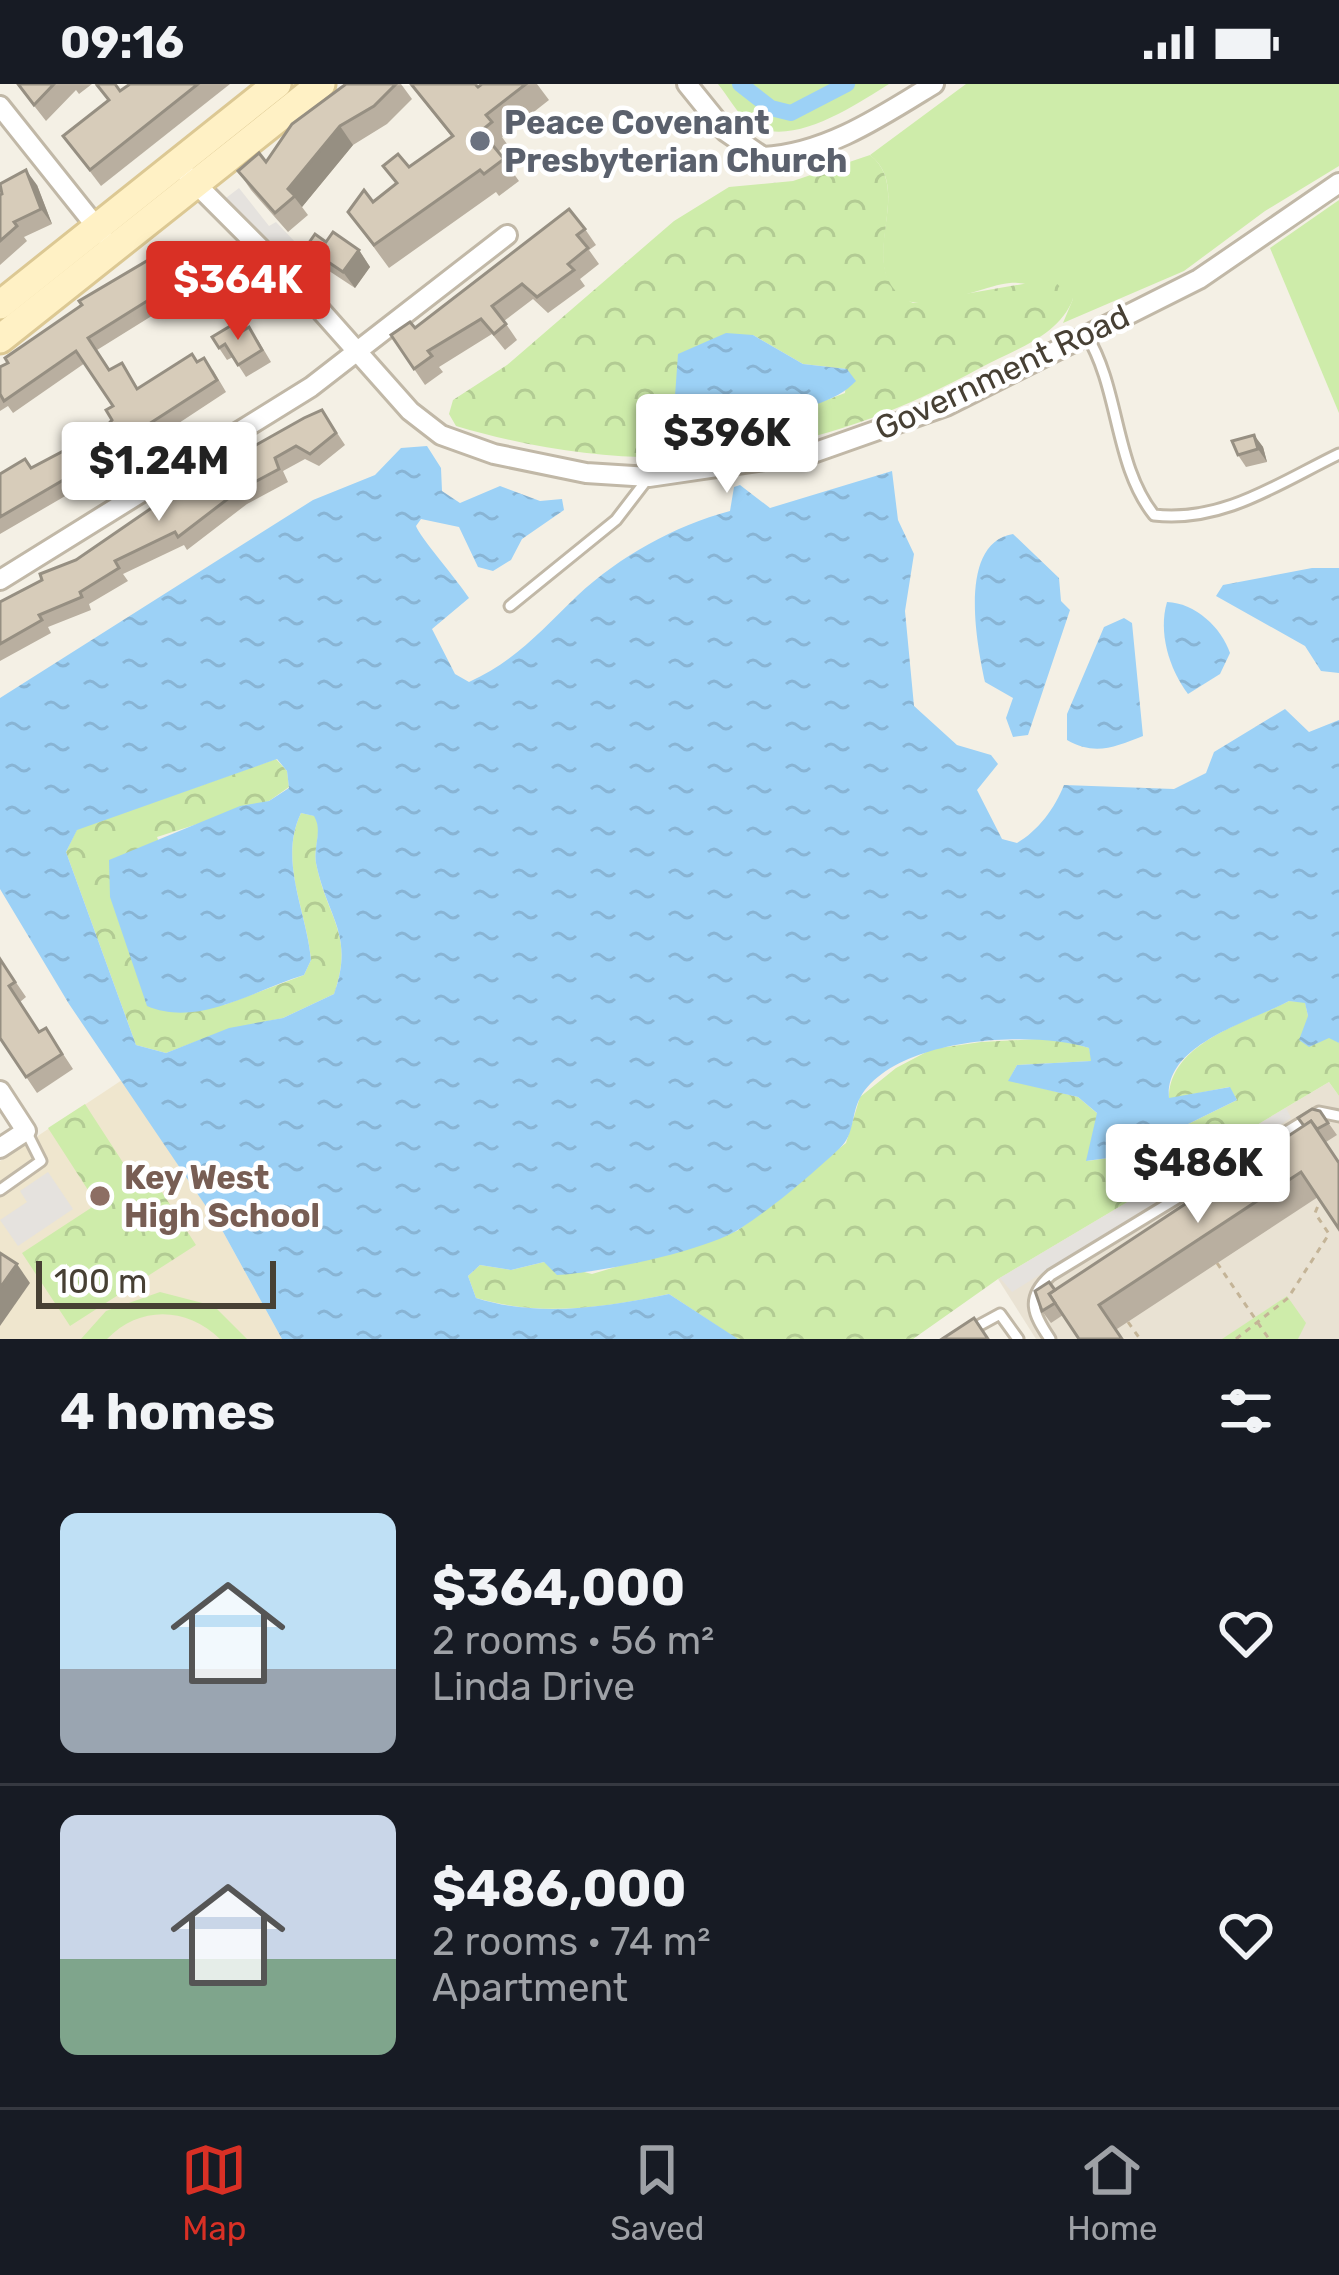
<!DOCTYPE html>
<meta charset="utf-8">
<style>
body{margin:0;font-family:Rubik,sans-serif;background:#242831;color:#f1f3f6;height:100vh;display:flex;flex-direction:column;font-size:45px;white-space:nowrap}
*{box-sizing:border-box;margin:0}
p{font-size:39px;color:#9ea1a6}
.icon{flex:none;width:66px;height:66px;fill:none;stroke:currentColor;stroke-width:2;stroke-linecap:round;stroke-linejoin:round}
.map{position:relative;height:1255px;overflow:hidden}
.side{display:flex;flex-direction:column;background:#171b24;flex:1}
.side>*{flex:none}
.scale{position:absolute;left:36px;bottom:30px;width:240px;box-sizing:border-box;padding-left:12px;border:6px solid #474034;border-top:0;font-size:33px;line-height:42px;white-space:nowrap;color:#474034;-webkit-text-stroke:9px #fff;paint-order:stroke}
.price{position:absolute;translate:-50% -102px;padding:0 27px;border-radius:12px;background:#fff;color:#222;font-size:39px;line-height:78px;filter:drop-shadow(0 3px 6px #0008)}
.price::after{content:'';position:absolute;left:50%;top:72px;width:36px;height:27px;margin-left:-18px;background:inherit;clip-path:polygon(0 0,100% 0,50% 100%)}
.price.on{background:#d93025;color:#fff}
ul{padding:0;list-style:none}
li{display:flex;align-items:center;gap:36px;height:300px;padding:0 60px}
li+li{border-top:3px solid #363941}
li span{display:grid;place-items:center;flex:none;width:336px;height:240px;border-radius:18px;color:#555}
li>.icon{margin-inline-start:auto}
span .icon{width:144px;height:144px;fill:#fffc;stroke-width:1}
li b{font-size:51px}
h2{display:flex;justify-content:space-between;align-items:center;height:144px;padding:0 60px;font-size:51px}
.status{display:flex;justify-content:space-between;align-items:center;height:84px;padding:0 60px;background:#171b24;direction:ltr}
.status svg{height:33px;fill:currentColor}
.menu{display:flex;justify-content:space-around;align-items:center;height:168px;border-top:3px solid #363941;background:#171b24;font-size:33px;color:#9ea1a6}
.menu a{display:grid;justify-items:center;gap:6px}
.menu .on{color:#d93025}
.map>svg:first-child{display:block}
.residential{fill:#e9e2d3}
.education{fill:#efe6ce}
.grass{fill:#ceecaa}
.forest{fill:url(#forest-crowns);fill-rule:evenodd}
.parking{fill:#e5e2de}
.water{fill:url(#water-ripples);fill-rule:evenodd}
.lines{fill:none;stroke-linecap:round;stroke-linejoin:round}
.canal{stroke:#9cd1f6;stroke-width:16}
.lane-casing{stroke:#c1b8a7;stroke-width:15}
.street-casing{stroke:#c1b8a7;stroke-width:24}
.secondary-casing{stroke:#dcc893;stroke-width:33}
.path{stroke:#c4b497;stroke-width:3;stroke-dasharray:6 6;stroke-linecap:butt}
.lane{stroke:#fff;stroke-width:9}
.street{stroke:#fff;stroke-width:18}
.secondary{stroke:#fff1c5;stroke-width:27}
.wall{fill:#b9afa0}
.shaded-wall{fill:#968f82}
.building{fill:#d7ccba;stroke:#968f82;stroke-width:3}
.worship-dot{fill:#6b7280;stroke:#fff;stroke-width:4.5}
.education-dot{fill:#8d6e63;stroke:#fff;stroke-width:4.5}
.labels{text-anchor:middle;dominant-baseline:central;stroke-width:9;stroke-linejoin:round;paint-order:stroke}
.worship-label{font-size:33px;font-weight:bold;fill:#5b616d;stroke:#fff;text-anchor:start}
.street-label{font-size:33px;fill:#474034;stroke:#fff}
.education-label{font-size:33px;font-weight:bold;fill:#785e54;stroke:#fff;text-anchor:start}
</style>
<div class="status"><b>09:16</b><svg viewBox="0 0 49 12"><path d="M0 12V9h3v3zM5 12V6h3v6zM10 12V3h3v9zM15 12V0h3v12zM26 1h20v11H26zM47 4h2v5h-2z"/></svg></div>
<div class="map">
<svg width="1339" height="1255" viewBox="0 0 1339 1255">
<defs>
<pattern id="forest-crowns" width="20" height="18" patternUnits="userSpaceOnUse" patternTransform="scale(3)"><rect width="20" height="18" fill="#ceecaa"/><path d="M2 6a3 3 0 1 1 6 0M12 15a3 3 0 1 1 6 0" fill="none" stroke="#b2cb93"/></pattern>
<pattern id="water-ripples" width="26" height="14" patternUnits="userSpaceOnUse" patternTransform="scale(3)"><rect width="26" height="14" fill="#9cd1f6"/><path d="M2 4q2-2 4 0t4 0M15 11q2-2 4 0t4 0" fill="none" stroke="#88b4d4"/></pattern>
</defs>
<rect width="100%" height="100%" fill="#f4f0e5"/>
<path class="residential" d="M1329,998L1339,1012V1255H1036L998,1195Z"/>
<path class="education" d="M122,996L222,1146L282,1255H0V1077Z"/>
<g class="grass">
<path d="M718,0H889C855,21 787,68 748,38C737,29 727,11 718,0Z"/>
<path d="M966,0H1339V82L1265,127L1184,187L1063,239L1073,215C1055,210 1029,197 1010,199C983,201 916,235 895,209C862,167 913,105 870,71Z"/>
<path d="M1339,116V329L1270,164Z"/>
<path d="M160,1208L214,1222L247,1255H220C187,1223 140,1221 107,1255H81L106,1227Z"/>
<path d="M1287,1212L1306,1239L1298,1255H1222Z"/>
</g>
<g class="forest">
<path d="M870,71C918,108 848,189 913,219L1052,195L1073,215C1058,253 1015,265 980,284C806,379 647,398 456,342L449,330L453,316L507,281L674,137L729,103L793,97ZM753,251L803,280L847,285L845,309L816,320L760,327Z"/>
<path d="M276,675L287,687L289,703L269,717L157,753L224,921L304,891L311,876C307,827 278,777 301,729L315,732C323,748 313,762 316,779C327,835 355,850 334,910L283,934L229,945L166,969L136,961L66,768L77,745Z"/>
<path d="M1289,917L1305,918L1308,932L1339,959V1012L1329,998L998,1195L913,1255H737L669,1210C604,1224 541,1233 476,1214L468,1192L480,1181L511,1186L544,1178L592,1190L737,1147L846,1059L860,1013L896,984L932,965L981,958L1056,954L1089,964L1092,977L1017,981L1009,996L1078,1013L1098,1030L1087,1077L1123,1072L1237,1016L1229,1003L1169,1015C1168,959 1247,938 1289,917Z"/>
<path d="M85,1020L133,1094L147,1085L196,1161L70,1242L22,1169L97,1120L48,1044Z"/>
</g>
<g class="parking">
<path d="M239,104L269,142L276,138L298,161L284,174L226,114Z"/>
<path d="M1286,1024L1291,1034L1012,1208L1000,1194Z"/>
<path d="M48,1088L73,1125L18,1162L0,1136L27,1118L20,1107Z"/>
</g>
<g class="water">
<path d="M726,249L753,251L803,280L847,285L856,297C819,337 721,335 675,312L678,270Z"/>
<path d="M427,362L441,384L442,407L460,419L500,402L540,417L562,415L564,426L522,455L511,476L493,487L478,483L459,443L421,435L416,442C419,452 459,498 469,514L432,545L455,590L469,598C514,578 542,546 577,512C620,472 674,442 730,427L734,403L740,401L770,424L892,387L898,436L914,470L905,527L914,622L957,661L991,671L998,680L977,706L1002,755L1017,759C1038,747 1055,724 1064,701L1174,705L1206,689L1214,668L1285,625L1309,648L1339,636V959L1329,954L1309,963L1299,956L1308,932L1305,919L1289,917C1250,938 1164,960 1169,1014L1230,1003L1237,1016L1123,1072L1086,1077L1097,1029L1078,1013L1008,997L1017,981L1091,977L1089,964C1032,946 894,953 860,1014C851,1030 855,1050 840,1064C810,1092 776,1121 741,1144C707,1167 598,1189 557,1191L544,1178L511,1186L480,1181L468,1192L476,1214C540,1234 604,1223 669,1210L738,1255H282L222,1146L69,920L0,805V614L313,416L375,391L401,364ZM277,675L287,687L289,704L269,717L240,722L109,776L110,813L147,922C198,944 254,906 304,891L311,876C307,828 278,776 301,729L314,732C323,747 313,762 316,779C327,834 355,850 334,910L283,934L229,944L166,969L136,961L66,768L77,746Z"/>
<path d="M1013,450L1059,494L1061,517L1070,526L1028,651L1013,653L1006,634L1013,614L985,598C976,557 958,459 1013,450Z"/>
<path d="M1312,484H1339V589L1321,587L1305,562L1216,512L1223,501Z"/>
<path d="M1167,518C1195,519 1221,543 1230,569L1220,590L1188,610C1169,585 1158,548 1167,518Z"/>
<path d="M1124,534L1132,539L1143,652C1115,663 1095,672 1067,656V630L1104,543Z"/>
</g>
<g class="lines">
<path class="canal" d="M740,0L771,24L791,29L847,0"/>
<g class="lane-casing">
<g id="lane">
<path d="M1086,250C1120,305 1114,381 1154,431C1223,439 1279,399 1339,370"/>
<path d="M510,522L616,436L649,393"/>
<path d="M0,1106L41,1077L26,1047"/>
<path d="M954,1255L1000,1230L1018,1255"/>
<path d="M1050,1255C1033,1230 1025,1214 1051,1191L1319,1028L1339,1032"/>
</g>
</g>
<g class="street-casing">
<g id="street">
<path d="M687,0L725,47L763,73C826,70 882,32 934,0"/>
<path d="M0,22L102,150"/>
<path d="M188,92L307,211L410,327L441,351L494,370L586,389L649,393L813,369L946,322L1199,195L1339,99"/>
<path d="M0,496L311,303L507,151"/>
<path d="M0,1007L26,1047L0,1064"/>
</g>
</g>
<g class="secondary-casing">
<g id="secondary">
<path d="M0,221L277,0"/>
<path d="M0,255L321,0"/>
</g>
</g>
<g class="path">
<path d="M1217,1179L1269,1255"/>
<path d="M1128,1238L1140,1255"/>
<path d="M1236,1255L1288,1214L1329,1150L1315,1129L1320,1117"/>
</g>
<use href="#lane" class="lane"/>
<use href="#street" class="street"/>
<use href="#secondary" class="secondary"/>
</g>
<g class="wall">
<path d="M17,0H92L79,10L76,6L46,37Z"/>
<path d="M130,0H230L101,102L63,52Z"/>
<path d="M346,0H401L412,15L387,40L353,61L302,123L308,131L288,148L251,106L238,87L266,78Z"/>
<path d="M410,0L478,3L482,0H537L549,16L502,53L507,60L498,68L519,97L499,112L496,108L389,184L348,128L373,118L396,100L383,82L409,83L452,53Z"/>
<path d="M37,101L52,140L24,153L27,157L0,181V111Z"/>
<path d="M585,145L596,161L589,166L599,180L580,195L585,202L548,229L533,215L504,237L517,256L505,266L492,250L439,283L443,288L425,301L391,251L415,244Z"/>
<path d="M306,163L359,166L370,183L355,204L317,179Z"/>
<path d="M181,174L204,211L177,228L171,220L97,266L110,286L122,279L138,304L198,278L213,286L226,308L144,362L146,365L0,450V390L31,384L103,346L112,336L113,322L85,279L13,329L8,322L0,327V283Z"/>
<path d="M239,250L258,256L271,278L246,293L233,273L227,276L219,264Z"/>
<path d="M322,326L345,361L319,382L305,375L283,387L288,398L247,420L187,466L184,461L123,490L128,497L89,520L91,526L48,543L51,549L0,577V518L42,496Z"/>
<path d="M1254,351L1263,363L1267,378L1246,383L1238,371Z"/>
<path d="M0,875L26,913L20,918L40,948L46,944L73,985L37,1009L0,954Z"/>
<path d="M1320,1027L1337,1051L1326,1058L1318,1113L1117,1245L1063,1231L1051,1239L1042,1227L1055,1206L1304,1042Z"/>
</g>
<g class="shaded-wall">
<path d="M340,42L353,61L302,123L288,105Z"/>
<path d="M26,86L37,101L52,140L41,125Z"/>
<path d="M359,166L370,183L355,204L343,188Z"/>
<path d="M1254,351L1263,363L1267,378L1258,365Z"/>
<path d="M17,1180L30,1199L0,1242V1204Z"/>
</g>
<g class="building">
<path d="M18,0H54L34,21Z"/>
<path d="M99,0H115L120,7L130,0H198L90,86L63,52L109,16L97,1Z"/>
<path d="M346,0H396L374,22L340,42L288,105L295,112L275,129L238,87L259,69L266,78L292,40Z"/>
<path d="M411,0H475L478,3L482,0H526L486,31L492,38L481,47L504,75L484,90L480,86L374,161L348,128L364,106L373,118L397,99L383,82L398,70L409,83L453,52Z"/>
<path d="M26,86L41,125L14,138L17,142L0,157V111L2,110L0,100Z"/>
<path d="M569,125L585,145L577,151L588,164L568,180L574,186L537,213L522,200L492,222L506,240L494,250L481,235L428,267L432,272L414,285L391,251L410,238L415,244Z"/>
<path d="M333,148L359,166L343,188L306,163L315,150L326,158Z"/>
<path d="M172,162L196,199L168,216L163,207L88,254L109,286L122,279L137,305L192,270L197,278L204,274L217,296L135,349L137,353L0,433V390L25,375L31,384L103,346L112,336L106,326L113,322L76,267L4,317L0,310V283L8,279L5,274L82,221L79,217Z"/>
<path d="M232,241L238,250L249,243L262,266L238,281L225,260L219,264L212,253Z"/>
<path d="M322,326L336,349L310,370L296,362L275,374L279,385L238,407L178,453L175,448L115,477L119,484L80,508L82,513L39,531L42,536L0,560V518L42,496L40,490L76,476L185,401L304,334Z"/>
<path d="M1254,351L1258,365L1238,371L1232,357Z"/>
<path d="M0,875L15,898L9,902L39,948L46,944L62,970L26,993L0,954Z"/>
<path d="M1312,1025L1320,1027L1328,1039L1317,1045L1311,1037L1304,1042L1298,1034Z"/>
<path d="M1311,1037L1339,1079V1145L1301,1088L1099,1221L1122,1255H1079L1049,1210Z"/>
<path d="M0,1169L17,1180L0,1204Z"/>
<path d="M1049,1198L1055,1206L1049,1210L1055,1219L1042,1227L1035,1207Z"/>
<path d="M974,1234L988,1255H942Z"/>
</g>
<circle class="worship-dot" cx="480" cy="57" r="12"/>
<circle class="education-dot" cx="100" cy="1112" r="12"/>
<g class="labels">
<g class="worship-label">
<text x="504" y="38">Peace Covenant<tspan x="504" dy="38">Presbyterian Church</tspan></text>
</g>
<g class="street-label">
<text transform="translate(1002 288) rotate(-25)">Government Road</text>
</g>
<g class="education-label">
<text x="124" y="1093">Key West<tspan x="124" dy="38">High School</tspan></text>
</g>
</g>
</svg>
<div class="scale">100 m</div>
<b class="price on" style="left:238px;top:259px">$364K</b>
<b class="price" style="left:727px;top:412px">$396K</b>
<b class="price" style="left:159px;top:440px">$1.24M</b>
<b class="price" style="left:1198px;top:1142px">$486K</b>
</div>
<section class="side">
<h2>4 homes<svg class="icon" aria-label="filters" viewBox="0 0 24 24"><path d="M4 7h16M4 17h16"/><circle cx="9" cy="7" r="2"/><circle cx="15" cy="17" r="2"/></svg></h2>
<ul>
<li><span style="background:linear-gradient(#bfe0f5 65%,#9aa5b1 0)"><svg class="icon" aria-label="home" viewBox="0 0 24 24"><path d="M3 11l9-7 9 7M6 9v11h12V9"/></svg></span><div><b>$364,000</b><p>2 rooms · 56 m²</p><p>Linda Drive</p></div><svg class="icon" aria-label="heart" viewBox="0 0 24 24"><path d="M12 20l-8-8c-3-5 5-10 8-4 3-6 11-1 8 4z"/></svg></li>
<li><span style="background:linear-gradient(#c9d6e8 60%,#7fa58c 0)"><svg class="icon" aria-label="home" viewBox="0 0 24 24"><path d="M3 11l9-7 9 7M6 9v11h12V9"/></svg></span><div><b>$486,000</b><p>2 rooms · 74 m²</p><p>Apartment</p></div><svg class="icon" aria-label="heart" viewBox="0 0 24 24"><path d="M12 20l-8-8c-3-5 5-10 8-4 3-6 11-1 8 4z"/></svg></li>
</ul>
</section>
<nav class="menu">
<a class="on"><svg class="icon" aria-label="map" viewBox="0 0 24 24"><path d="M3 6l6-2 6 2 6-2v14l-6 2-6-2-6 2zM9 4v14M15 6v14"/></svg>Map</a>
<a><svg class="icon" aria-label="saved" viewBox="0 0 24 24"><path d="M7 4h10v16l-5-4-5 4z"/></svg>Saved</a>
<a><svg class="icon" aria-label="home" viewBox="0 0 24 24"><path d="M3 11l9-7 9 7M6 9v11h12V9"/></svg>Home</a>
</nav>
